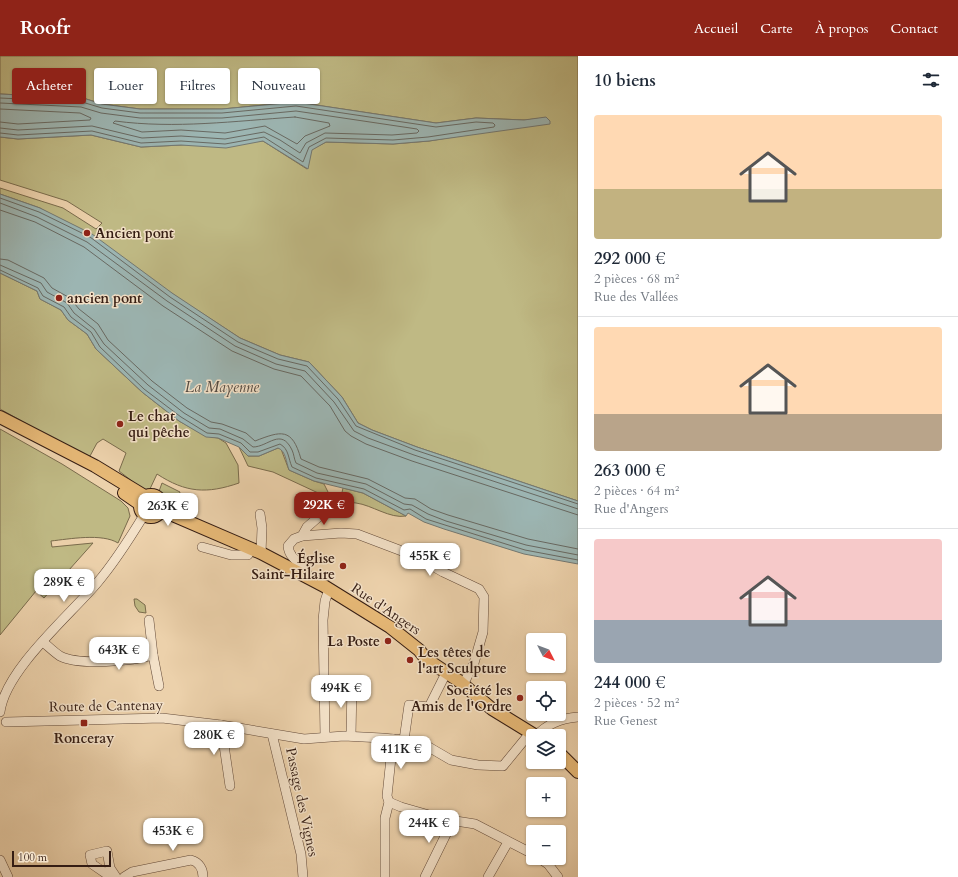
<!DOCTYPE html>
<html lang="fr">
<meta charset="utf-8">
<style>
body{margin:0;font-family:Cardo,serif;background:#f6f6f7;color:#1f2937;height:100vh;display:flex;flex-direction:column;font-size:15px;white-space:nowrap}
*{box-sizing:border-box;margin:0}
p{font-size:13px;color:#747a83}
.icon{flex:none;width:22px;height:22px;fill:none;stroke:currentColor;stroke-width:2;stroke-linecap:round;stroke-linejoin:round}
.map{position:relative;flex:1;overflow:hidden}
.panel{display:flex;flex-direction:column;background:#fff;width:380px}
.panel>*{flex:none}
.guide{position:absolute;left:12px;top:12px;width:380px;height:36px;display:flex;gap:8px}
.needle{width:26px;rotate:132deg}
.controls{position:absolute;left:526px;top:577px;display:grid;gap:8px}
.controls a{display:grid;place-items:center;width:40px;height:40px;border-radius:4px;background:#fff;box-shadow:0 1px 3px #0004;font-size:20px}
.scale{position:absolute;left:12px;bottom:10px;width:99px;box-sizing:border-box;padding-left:4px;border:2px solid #351d13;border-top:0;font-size:11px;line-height:14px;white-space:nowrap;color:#351d13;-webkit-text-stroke:3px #f3e1c8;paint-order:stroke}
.price{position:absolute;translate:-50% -34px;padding:0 9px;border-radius:8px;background:#fff;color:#222;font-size:13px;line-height:26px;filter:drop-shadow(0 1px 2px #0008)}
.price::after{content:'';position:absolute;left:50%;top:24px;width:12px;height:9px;margin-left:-6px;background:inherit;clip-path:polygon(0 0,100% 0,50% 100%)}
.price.on{background:#8f2418;color:#fff}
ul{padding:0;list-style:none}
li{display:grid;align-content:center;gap:8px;height:212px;padding:0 16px}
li+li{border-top:1px solid #e0e1e3}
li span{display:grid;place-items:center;height:124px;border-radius:4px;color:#555}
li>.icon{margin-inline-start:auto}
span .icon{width:72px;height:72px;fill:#fffc;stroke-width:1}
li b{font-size:17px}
h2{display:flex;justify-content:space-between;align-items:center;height:48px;padding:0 16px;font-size:17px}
.chip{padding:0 14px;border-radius:4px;background:#fff;box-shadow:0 1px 3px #0004;font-size:14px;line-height:36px}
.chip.on{background:#8f2418;color:#fff}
header{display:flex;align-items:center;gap:24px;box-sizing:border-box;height:56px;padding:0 20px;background:#8f2418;color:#fff}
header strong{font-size:19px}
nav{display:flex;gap:22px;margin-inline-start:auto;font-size:14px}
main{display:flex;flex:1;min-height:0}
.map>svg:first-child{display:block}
.green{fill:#bfb984;stroke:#7a6b4c}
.water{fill:#9cb5b2;stroke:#737872}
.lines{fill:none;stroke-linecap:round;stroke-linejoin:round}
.shore{stroke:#686962;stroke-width:1}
.minor-casing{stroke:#634a39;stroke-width:10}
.major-casing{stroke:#351d13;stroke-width:14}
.minor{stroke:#f3e1c8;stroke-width:9}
.major{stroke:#e6b876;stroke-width:12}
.poi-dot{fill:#8f2418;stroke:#f3e1c8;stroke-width:1.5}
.labels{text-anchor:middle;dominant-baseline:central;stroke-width:3;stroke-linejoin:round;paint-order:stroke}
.poi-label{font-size:14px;font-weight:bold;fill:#351d13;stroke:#f3e1c8;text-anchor:start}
.street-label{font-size:14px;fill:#351d13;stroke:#f3e1c8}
.water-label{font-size:15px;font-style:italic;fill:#544b43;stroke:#f3e1c8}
</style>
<header>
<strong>Roofr</strong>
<nav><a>Accueil</a><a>Carte</a><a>À propos</a><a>Contact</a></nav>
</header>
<main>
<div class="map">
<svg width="578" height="821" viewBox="0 0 578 821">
<rect width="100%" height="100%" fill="#ecd1ab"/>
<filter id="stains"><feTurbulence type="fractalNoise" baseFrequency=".005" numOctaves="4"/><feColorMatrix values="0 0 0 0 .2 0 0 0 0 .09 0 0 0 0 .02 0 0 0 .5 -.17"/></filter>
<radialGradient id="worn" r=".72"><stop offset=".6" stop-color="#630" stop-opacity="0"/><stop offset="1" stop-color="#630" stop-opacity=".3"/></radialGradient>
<g class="green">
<path d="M0,0H578V445L417,391L372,374L358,367L342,341L309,306L280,299L240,282L40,152L0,138V132L63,152L96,173L102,167L67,145L0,124V81L18,83L91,79L141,91L263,85L307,113L311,94L326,86L393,88L429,85L550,65L546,62L524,64L476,62L436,67L296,46L222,53H140L102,48L83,42L0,38Z"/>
<path d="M0,217L37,235L40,243L61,254L68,264L87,278L96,293L142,336L179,365L206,380L218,382L226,387L238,409L239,427C207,438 186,437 157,418L149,435L141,432L119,415L126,397L103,383L97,387L90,400L81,398L0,353Z"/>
<path d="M0,373L62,408L121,445L128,452L130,460L118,487C102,477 69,483 51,485L52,491L93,487L44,542L36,535L0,579Z"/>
<path d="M239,391L248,400H259L278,392L281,393L289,414L314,425L324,428L330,440L329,442L273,416L248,410Z"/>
<path d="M162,427L180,436L174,455L169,452L158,438Z"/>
<path d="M343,432L363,437L406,460C390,463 372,449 356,447C351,446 346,447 340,445Z"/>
<path d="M134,543H137L145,549L146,557L139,556L135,550Z"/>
</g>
<g class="water">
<path d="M0,38L83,42L102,48L140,53H222L296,46L436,67L476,62L524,64L546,61L550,65V68L429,85L393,88L326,86L312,94L308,113L263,85L226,92L181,89L141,91L91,79L18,83L0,81Z"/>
<path d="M0,138L40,152L92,178L172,237L240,282L280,299L309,306L342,341L358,367L372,374L417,391L578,445V508L524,498L444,473L424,466L408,457L406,460L363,437L314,425L289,414C286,406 286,395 278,392L259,400H248L239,391L218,382L206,381L179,365L142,336L96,293L87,278L68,264L61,254L40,243L37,235L0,217Z"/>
</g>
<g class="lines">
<g class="shore">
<path d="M0,42L82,46L102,52L140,57H222L296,50L436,71L476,66L493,67L495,69L494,71L428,81L393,84L326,82L309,91L303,106L264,81L225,88L181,85L141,87L92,75L18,79L0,77"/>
<path d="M0,47L81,51L101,57L140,62H222L296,55L417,73L419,75L417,77L392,79L325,77L306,87L300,97L280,84L264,76L225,83L181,80L142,82L92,70L18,74L0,72"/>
<path d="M0,53L80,57L91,62L90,64L18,68L0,66"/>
<path d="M295,61L329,67L330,70L305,80L297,88L265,70L225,77L181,74L142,76L113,67L115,65C175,73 235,65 295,61Z"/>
<path d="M0,142L39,156L90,181L170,241L238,286L278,303L307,310L338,343L356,370L415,394L578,448"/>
<path d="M0,147L37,161L87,186L167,245L235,290L276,308L305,315L334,346L354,375L368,382L414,399L578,453"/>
<path d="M0,154L35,166L84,191L163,250L232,295L274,313L301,320L330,350L345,375L351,380L366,388L412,405L578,459"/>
<path d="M0,203L8,204L44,222L52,232L70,242L79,253L98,268L108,284L152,325L187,352L211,366L222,368L246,377L255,385C281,375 292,371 301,403L319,411L368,423L405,442L415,443L431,453L448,459L528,483L578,493"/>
<path d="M0,209L41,227L47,236L67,247L74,257L94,273L104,288L148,329L184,357L209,372L220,373L243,383L253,391C268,391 281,371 292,394C294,398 294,403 296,407L317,417L366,428L404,448L412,449L428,458L446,465L526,489L578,499"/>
<path d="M0,214L38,232L43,240L64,251L71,261L91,276L100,291L144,333L181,361L207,377L219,378L241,387L250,396H258L280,388C289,393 288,402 292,411L316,422L364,433L404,454L410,453L426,463L445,469L525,494L578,504"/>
</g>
<g class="minor-casing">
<g id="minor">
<path d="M260,458L262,472L261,497"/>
<path d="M302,480L307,471L331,450L343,452"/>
<path d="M202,491L231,499H248L251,493"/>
<path d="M307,520L306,513C298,506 289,501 288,490L294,483L302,480L341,477L357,478L415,500L443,516L479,533L484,541L483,576L474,607L463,629"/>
<path d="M43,586C48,590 54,596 60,600C79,610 133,605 153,599L149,564"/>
<path d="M153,599L159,630"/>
<path d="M0,656C5,614 70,559 97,527C115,506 130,482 144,459"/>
<path d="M6,666L162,662L221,669L304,683L344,680L382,682L404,684L427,690L451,704L478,709L503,710L530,677"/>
<path d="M221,669L230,730"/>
<path d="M272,678L301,798L303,821"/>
<path d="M325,680L323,564L325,545L329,533"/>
<path d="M351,680L352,627"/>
<path d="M536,680C547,668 563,662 578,661"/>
<path d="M404,684L409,649L429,651L446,617"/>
<path d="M389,746L401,751L443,763L475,768L533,798"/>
<path d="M539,802L548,808L558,821"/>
<path d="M0,804L8,821"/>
<path d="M112,818L108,819L92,808L90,799L107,795L110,812L116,821"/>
<path d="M124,821L132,816L191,804C199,806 203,813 203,821"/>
<path d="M385,821V762L389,746L387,740L393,683"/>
<path d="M425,821L453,764"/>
<path d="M488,821L508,786"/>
</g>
</g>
<g class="major-casing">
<g id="major">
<path d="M0,361L95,410L146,441"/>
<path d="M124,437L140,448"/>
<circle cx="151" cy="450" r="11"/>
<path d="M162,453L175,460L261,497L324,530L390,571L419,594L426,603L459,625L492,653L536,680"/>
<path d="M559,697L578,716"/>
</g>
</g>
<use href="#minor" class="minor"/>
<use href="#major" class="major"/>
</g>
<g class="poi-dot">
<circle cx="87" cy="177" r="4"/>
<circle cx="59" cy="242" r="4"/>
<circle cx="120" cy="368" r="4"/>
<circle cx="343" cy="510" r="4"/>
<circle cx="388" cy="585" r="4"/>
<circle cx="410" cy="604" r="4"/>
<circle cx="520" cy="642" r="4"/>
<rect x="80" y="663" width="8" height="8" rx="2"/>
</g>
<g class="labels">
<g class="poi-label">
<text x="95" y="177">Ancien pont</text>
<text x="67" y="242">ancien pont</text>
<text x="128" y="360">Le chat<tspan x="128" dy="16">qui pêche</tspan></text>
<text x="335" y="502" text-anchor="end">Église<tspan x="335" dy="16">Saint-Hilaire</tspan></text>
<text x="380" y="585" text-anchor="end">La Poste</text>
<text x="418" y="596">Les têtes de<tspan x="418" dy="16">l'art Sculpture</tspan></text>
<text x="512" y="634" text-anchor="end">Société les<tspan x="512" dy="16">Amis de l'Ordre</tspan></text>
<text x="84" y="682" text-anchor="middle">Ronceray</text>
</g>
<g class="street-label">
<text transform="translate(386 553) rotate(34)">Rue d'Angers</text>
<text transform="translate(106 650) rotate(-1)">Route de Cantenay</text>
<text transform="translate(302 746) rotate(78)">Passage des Vignes</text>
</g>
<g class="water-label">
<text x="222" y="331">La Mayenne</text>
</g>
</g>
<rect width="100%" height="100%" filter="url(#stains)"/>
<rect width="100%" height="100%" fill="url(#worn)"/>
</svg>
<div class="controls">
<a><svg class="needle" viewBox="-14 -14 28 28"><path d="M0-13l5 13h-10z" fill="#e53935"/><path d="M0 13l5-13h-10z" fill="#747a83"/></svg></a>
<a><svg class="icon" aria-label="locate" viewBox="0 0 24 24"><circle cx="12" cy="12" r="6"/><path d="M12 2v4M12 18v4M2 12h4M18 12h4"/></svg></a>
<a><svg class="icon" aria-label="layers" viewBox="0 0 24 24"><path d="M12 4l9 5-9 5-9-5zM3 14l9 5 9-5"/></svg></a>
<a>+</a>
<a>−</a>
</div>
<div class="scale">100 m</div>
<b class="price on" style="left:324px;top:470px">292K €</b>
<b class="price" style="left:168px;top:471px">263K €</b>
<b class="price" style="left:430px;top:521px">455K €</b>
<b class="price" style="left:64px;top:547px">289K €</b>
<b class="price" style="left:119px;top:615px">643K €</b>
<b class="price" style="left:341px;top:653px">494K €</b>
<b class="price" style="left:214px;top:700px">280K €</b>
<b class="price" style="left:401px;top:714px">411K €</b>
<b class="price" style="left:429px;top:788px">244K €</b>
<b class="price" style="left:173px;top:796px">453K €</b>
<div class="guide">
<a class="chip on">Acheter</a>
<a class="chip">Louer</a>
<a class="chip">Filtres</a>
<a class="chip">Nouveau</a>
</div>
</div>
<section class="panel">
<h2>10 biens<svg class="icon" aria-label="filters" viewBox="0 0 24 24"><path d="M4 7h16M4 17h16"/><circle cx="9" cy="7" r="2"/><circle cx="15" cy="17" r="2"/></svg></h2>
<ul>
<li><span style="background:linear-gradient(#ffd9b3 60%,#c2b280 0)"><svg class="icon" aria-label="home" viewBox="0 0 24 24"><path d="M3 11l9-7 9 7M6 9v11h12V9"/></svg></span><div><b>292 000 €</b><p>2 pièces · 68 m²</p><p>Rue des Vallées</p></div></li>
<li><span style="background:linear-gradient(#ffd9b3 70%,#b9a48a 0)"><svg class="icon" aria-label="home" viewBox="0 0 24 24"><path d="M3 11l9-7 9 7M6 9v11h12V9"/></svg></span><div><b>263 000 €</b><p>2 pièces · 64 m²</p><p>Rue d'Angers</p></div></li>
<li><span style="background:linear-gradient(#f6c9c9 65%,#9aa5b1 0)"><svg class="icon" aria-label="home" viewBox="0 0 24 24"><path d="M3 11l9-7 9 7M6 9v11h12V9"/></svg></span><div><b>244 000 €</b><p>2 pièces · 52 m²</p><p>Rue Genest</p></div></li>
</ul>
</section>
</main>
